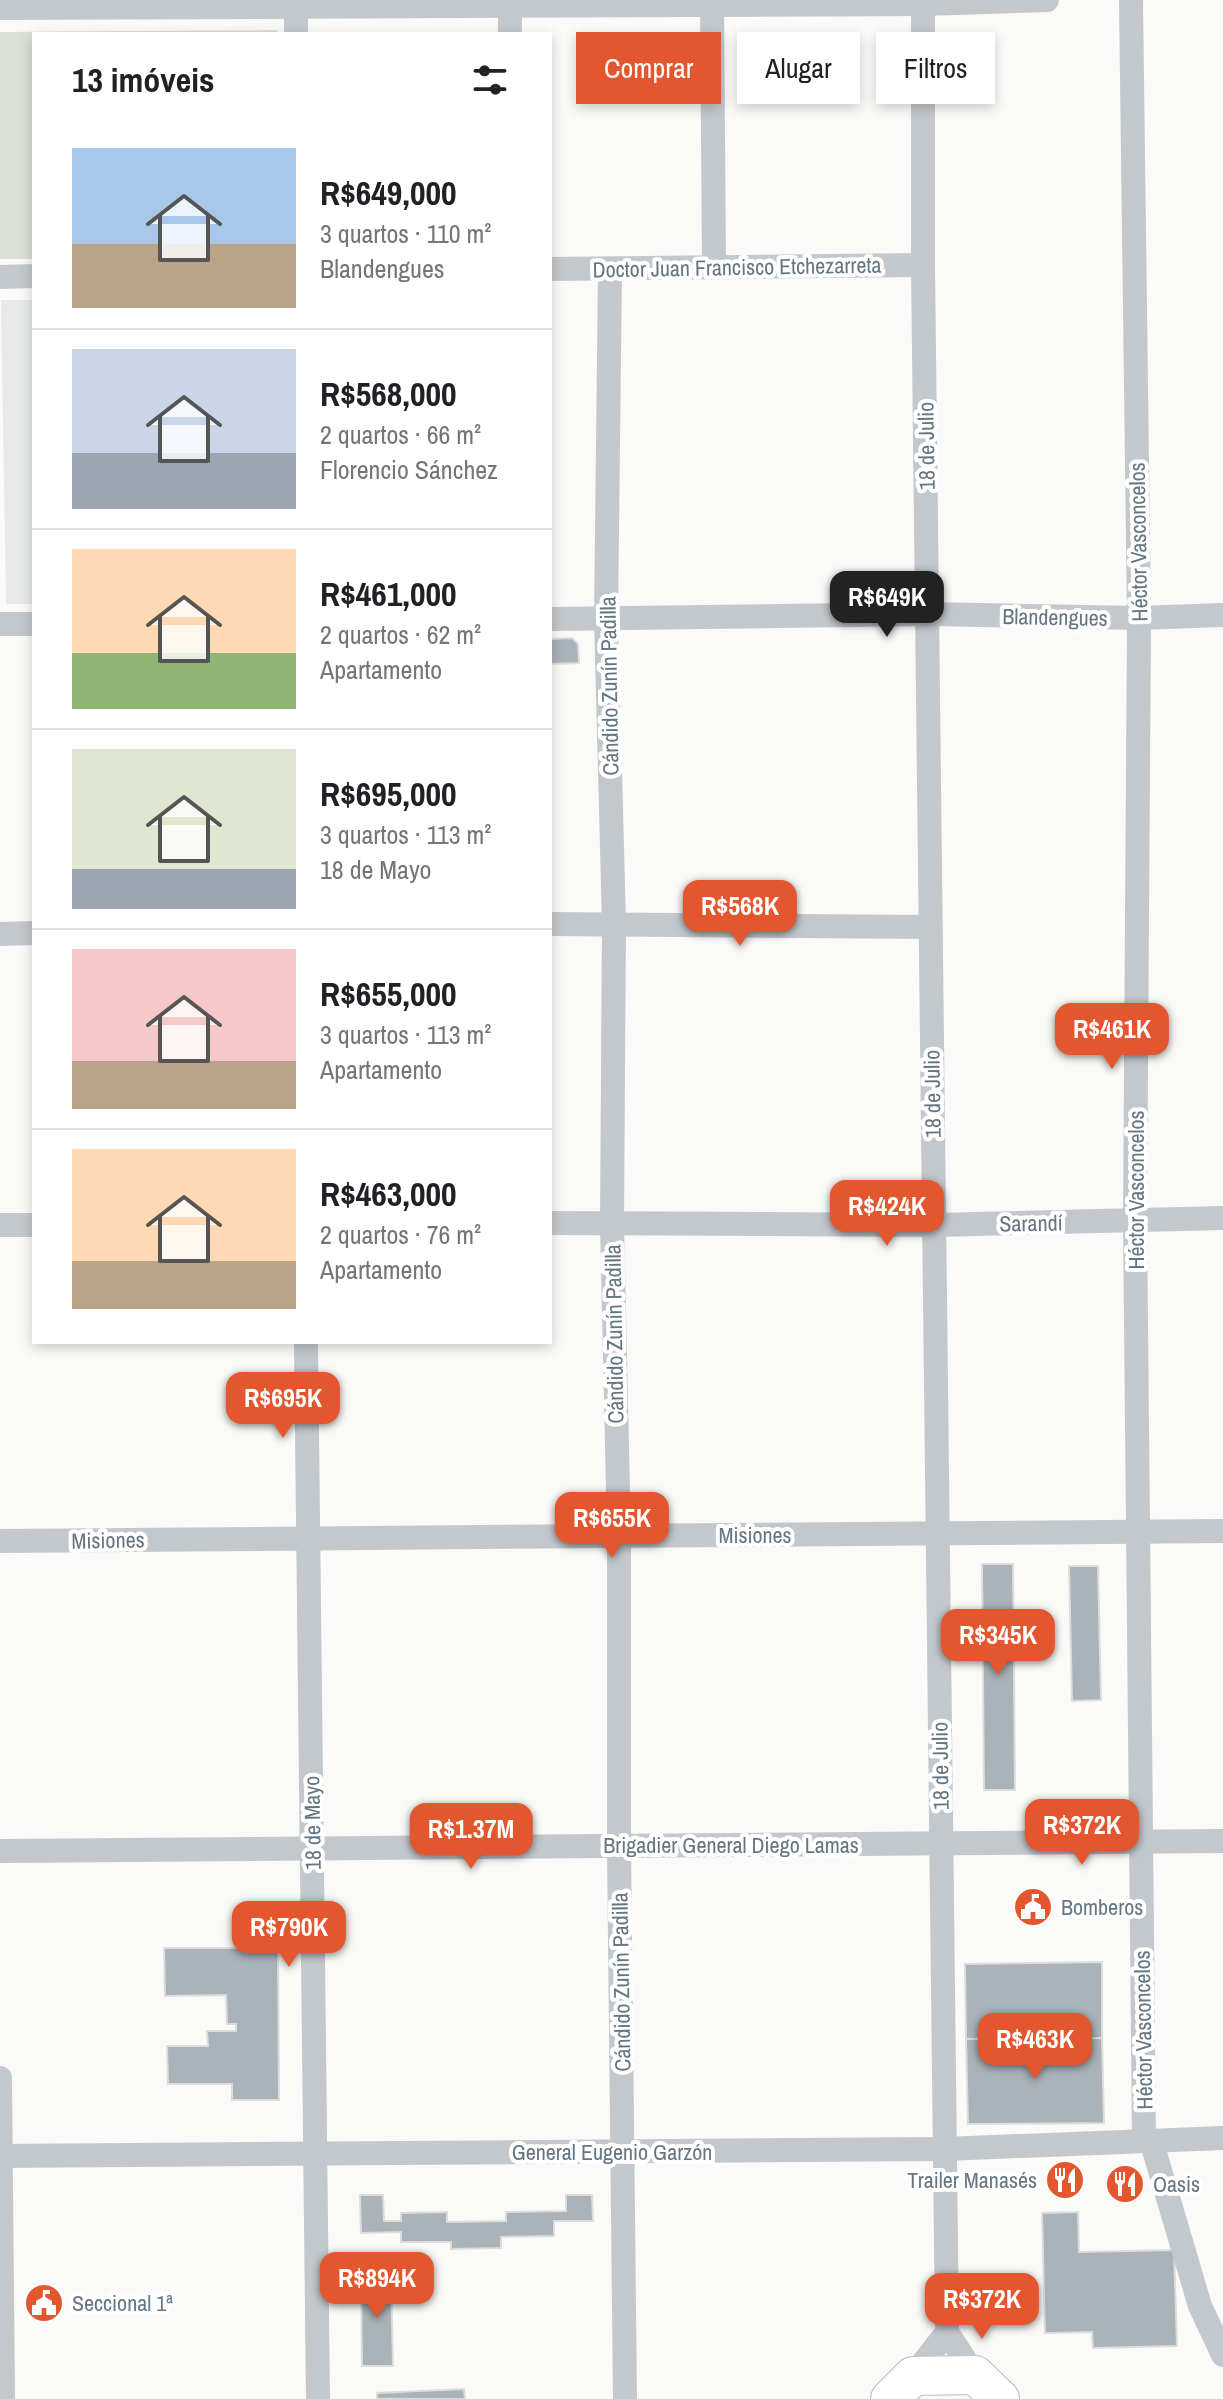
<!DOCTYPE html>
<html lang="pt">
<meta charset="utf-8">
<style>
body{margin:0;font-family:"Archivo Narrow",sans-serif;background:#f2f2f2;color:#202124;height:100vh;display:flex;flex-direction:column;font-size:30px;white-space:nowrap}
*{box-sizing:border-box;margin:0}
p{font-size:26px;color:#757577}
.icon{flex:none;width:44px;height:44px;fill:none;stroke:currentColor;stroke-width:2;stroke-linecap:round;stroke-linejoin:round}
.map{position:relative;flex:1;overflow:hidden}
.details{position:absolute;left:32px;top:32px;width:520px;height:1312px;display:flex;flex-direction:column;background:#fff;border-radius:0px;box-shadow:0 4px 12px #0003}
.details>*{flex:none}
.hud{position:absolute;left:576px;top:32px;width:526px;height:72px;display:flex;gap:16px}
.price{position:absolute;translate:-50% -68px;padding:0 18px;border-radius:16px;background:#e4572e;color:#fff;font-size:26px;line-height:52px;filter:drop-shadow(0 2px 4px #0008)}
.price::after{content:'';position:absolute;left:50%;top:48px;width:24px;height:18px;margin-left:-12px;background:inherit;clip-path:polygon(0 0,100% 0,50% 100%)}
.price.current{background:#222;color:#fff}
ul{padding:0;list-style:none}
li{display:flex;align-items:center;gap:24px;height:200px;padding:0 40px}
li+li{border-top:2px solid #e0e0e0}
li span{display:grid;place-items:center;flex:none;width:224px;height:160px;border-radius:0px;color:#555}
li>.icon{margin-inline-start:auto}
span .icon{width:96px;height:96px;fill:#fffc;stroke-width:1}
li b{font-size:34px}
h2{display:flex;justify-content:space-between;align-items:center;height:96px;padding:0 40px;font-size:34px}
.tag{padding:0 28px;border-radius:0px;background:#fff;box-shadow:0 4px 12px #0003;font-size:28px;line-height:72px}
.tag.current{background:#e4572e;color:#fff}
.map>svg:first-child{display:block}
.built{fill:#e8e9e9}
.green{fill:#dadfd7}
.building{fill:#aab3b9;stroke:#dcdcda;stroke-width:2}
.lines{fill:none;stroke-linecap:round;stroke-linejoin:round}
.primary-casing{stroke:#b5babe;stroke-width:40}
.street{stroke:#c3c8cc;stroke-width:24}
.primary{stroke:#fff;stroke-width:38}
.labels{text-anchor:middle;dominant-baseline:central;stroke-width:8;stroke-linejoin:round;paint-order:stroke}
.street-label{font-size:22px;fill:#657683;stroke:#fff}
.poi-label{font-size:22px;fill:#657683;stroke:#fff;text-anchor:start}
</style>
<div class="map">
<svg width="1223" height="2399" viewBox="0 0 1223 2399">
<rect width="100%" height="100%" fill="#fafaf8"/>
<path class="built" d="M1,300H34V604H6Z"/>
<path class="green" d="M277,30V34H34V259H0V32Z"/>
<g class="building">
<path d="M572,638L578,644L579,663L550,664V639Z"/>
<path d="M982,1564H1013L1015,1790H984Z"/>
<path d="M1069,1566H1098L1101,1700L1072,1701Z"/>
<path d="M164,1948H278L279,2100H232V2084H168L167,2046H208L207,2031H236V2024H227L226,1995L165,1996Z"/>
<path d="M1102,1962V2038L966,2039L965,1964Z"/>
<path d="M1102,2038L1104,2123L968,2124L966,2039Z"/>
<path d="M360,2195H383L384,2221H401V2213L447,2212V2222L506,2221V2212L566,2211V2195H592L593,2221H554V2236L501,2237V2248L451,2249V2242H401V2232L361,2233Z"/>
<path d="M1078,2212L1079,2252L1174,2250L1177,2346L1093,2348L1092,2332L1045,2333L1042,2213Z"/>
<path d="M361,2274H391L393,2366H362Z"/>
<path d="M464,2389L465,2399H377V2393Z"/>
</g>
<g class="lines">
<g class="primary-casing">
<path id="primary" d="M890,2399L913,2376L975,2375L1000,2399"/>
</g>
<g class="street">
<path d="M296,0V34"/>
<path d="M510,0V34"/>
<path d="M712,0L714,266"/>
<path d="M923,0V265L947,2332L975,2375"/>
<path d="M1131,0L1139,618L1135,1220L1144,2140"/>
<path d="M0,8L923,4L1047,0"/>
<path d="M550,269L923,265"/>
<path d="M610,269L606,619L614,923L612,1223L619,1536V1846L625,2399"/>
<path d="M0,277L34,276"/>
<path d="M550,619L928,614L1139,618L1223,615"/>
<path d="M0,624H34"/>
<path d="M550,924L930,927"/>
<path d="M0,934L34,933"/>
<path d="M550,1223L934,1225L1223,1218"/>
<path d="M0,1225H34"/>
<path d="M306,1342L318,2399"/>
<path d="M0,1541L1223,1531"/>
<path d="M0,1851L1223,1841"/>
<path d="M0,2078L3,2399"/>
<path d="M1151,2140L1200,2306L1223,2355"/>
<path d="M0,2156L945,2149L1223,2138"/>
<path d="M913,2376L947,2332"/>
</g>
<use href="#primary" class="primary"/>
</g>
<defs>
<g id="civic-disc" transform="scale(2)"><circle r="9.5" fill="#e4572e" stroke="#fff"/><path d="M-.6-6.5H3V-4.5H.6V-3L4-1V1h2V6H-6V1h2V-1L-.6-3ZM-1.2 2.5V6h2.4V2.5Z" fill="#fff"/></g>
<g id="restaurant-disc" transform="scale(2)"><circle r="9.5" fill="#e4572e" stroke="#fff"/><path d="M-5-6h1v4h1v-4h1v4h1v-4h1v5L-1.5 .5V6h-2V.5L-5-1ZM5-6V6H3V1.5H1.5Q1.5-4 5-6Z" fill="#fff"/></g>
</defs>
<g fill-rule="evenodd">
<use href="#civic-disc" x="1033" y="1907"/>
<use href="#restaurant-disc" x="1065" y="2180"/>
<use href="#restaurant-disc" x="1125" y="2184"/>
<use href="#civic-disc" x="44" y="2303"/>
</g>
<g class="labels">
<g class="street-label">
<text transform="translate(737 267) rotate(-1)">Doctor Juan Francisco Etchezarreta</text>
<text transform="translate(926 446) rotate(-91)">18 de Julio</text>
<text transform="translate(1138 542) rotate(-91)">Héctor Vasconcelos</text>
<text transform="translate(1055 617) rotate(1)">Blandengues</text>
<text transform="translate(609 686) rotate(-91)">Cándido Zunín Padilla</text>
<text transform="translate(932 1094) rotate(-91)">18 de Julio</text>
<text transform="translate(1136 1190) rotate(-90)">Héctor Vasconcelos</text>
<text transform="translate(1031 1223) rotate(-1)">Sarandí</text>
<text transform="translate(614 1334) rotate(-91)">Cándido Zunín Padilla</text>
<text x="755" y="1535">Misiones</text>
<text transform="translate(108 1540) rotate(-1)">Misiones</text>
<text transform="translate(940 1766) rotate(-91)">18 de Julio</text>
<text transform="translate(312 1823) rotate(-91)">18 de Mayo</text>
<text x="731" y="1845">Brigadier General Diego Lamas</text>
<text transform="translate(621 1982) rotate(-91)">Cándido Zunín Padilla</text>
<text transform="translate(1143 2030) rotate(-91)">Héctor Vasconcelos</text>
<text x="612" y="2152">General Eugenio Garzón</text>
</g>
<g class="poi-label">
<text x="1061" y="1907">Bomberos</text>
<text x="1037" y="2180" text-anchor="end">Trailer Manasés</text>
<text x="1153" y="2184">Oasis</text>
<text x="72" y="2303">Seccional 1ª</text>
</g>
</g>
</svg>
<b class="price current" style="left:887px;top:639px">R$649K</b>
<b class="price" style="left:740px;top:948px">R$568K</b>
<b class="price" style="left:1112px;top:1071px">R$461K</b>
<b class="price" style="left:887px;top:1248px">R$424K</b>
<b class="price" style="left:283px;top:1440px">R$695K</b>
<b class="price" style="left:612px;top:1560px">R$655K</b>
<b class="price" style="left:998px;top:1677px">R$345K</b>
<b class="price" style="left:1082px;top:1867px">R$372K</b>
<b class="price" style="left:471px;top:1871px">R$1.37M</b>
<b class="price" style="left:289px;top:1969px">R$790K</b>
<b class="price" style="left:1035px;top:2081px">R$463K</b>
<b class="price" style="left:377px;top:2320px">R$894K</b>
<b class="price" style="left:982px;top:2341px">R$372K</b>
<div class="hud">
<a class="tag current">Comprar</a>
<a class="tag">Alugar</a>
<a class="tag">Filtros</a>
</div>
<section class="details">
<h2>13 imóveis<svg class="icon" aria-label="filters" viewBox="0 0 24 24"><path d="M4 7h16M4 17h16"/><circle cx="9" cy="7" r="2"/><circle cx="15" cy="17" r="2"/></svg></h2>
<ul>
<li><span style="background:linear-gradient(#a9c7e8 60%,#b9a48a 0)"><svg class="icon" aria-label="home" viewBox="0 0 24 24"><path d="M3 11l9-7 9 7M6 9v11h12V9"/></svg></span><div><b>R$649,000</b><p>3 quartos · 110 m²</p><p>Blandengues</p></div></li>
<li><span style="background:linear-gradient(#c9d6e8 65%,#9aa5b1 0)"><svg class="icon" aria-label="home" viewBox="0 0 24 24"><path d="M3 11l9-7 9 7M6 9v11h12V9"/></svg></span><div><b>R$568,000</b><p>2 quartos · 66 m²</p><p>Florencio Sánchez</p></div></li>
<li><span style="background:linear-gradient(#ffd9b3 65%,#8fb573 0)"><svg class="icon" aria-label="home" viewBox="0 0 24 24"><path d="M3 11l9-7 9 7M6 9v11h12V9"/></svg></span><div><b>R$461,000</b><p>2 quartos · 62 m²</p><p>Apartamento</p></div></li>
<li><span style="background:linear-gradient(#dfe7d0 75%,#9aa5b1 0)"><svg class="icon" aria-label="home" viewBox="0 0 24 24"><path d="M3 11l9-7 9 7M6 9v11h12V9"/></svg></span><div><b>R$695,000</b><p>3 quartos · 113 m²</p><p>18 de Mayo</p></div></li>
<li><span style="background:linear-gradient(#f6c9c9 70%,#b9a48a 0)"><svg class="icon" aria-label="home" viewBox="0 0 24 24"><path d="M3 11l9-7 9 7M6 9v11h12V9"/></svg></span><div><b>R$655,000</b><p>3 quartos · 113 m²</p><p>Apartamento</p></div></li>
<li><span style="background:linear-gradient(#ffd9b3 70%,#b9a48a 0)"><svg class="icon" aria-label="home" viewBox="0 0 24 24"><path d="M3 11l9-7 9 7M6 9v11h12V9"/></svg></span><div><b>R$463,000</b><p>2 quartos · 76 m²</p><p>Apartamento</p></div></li>
</ul>
</section>
</div>
